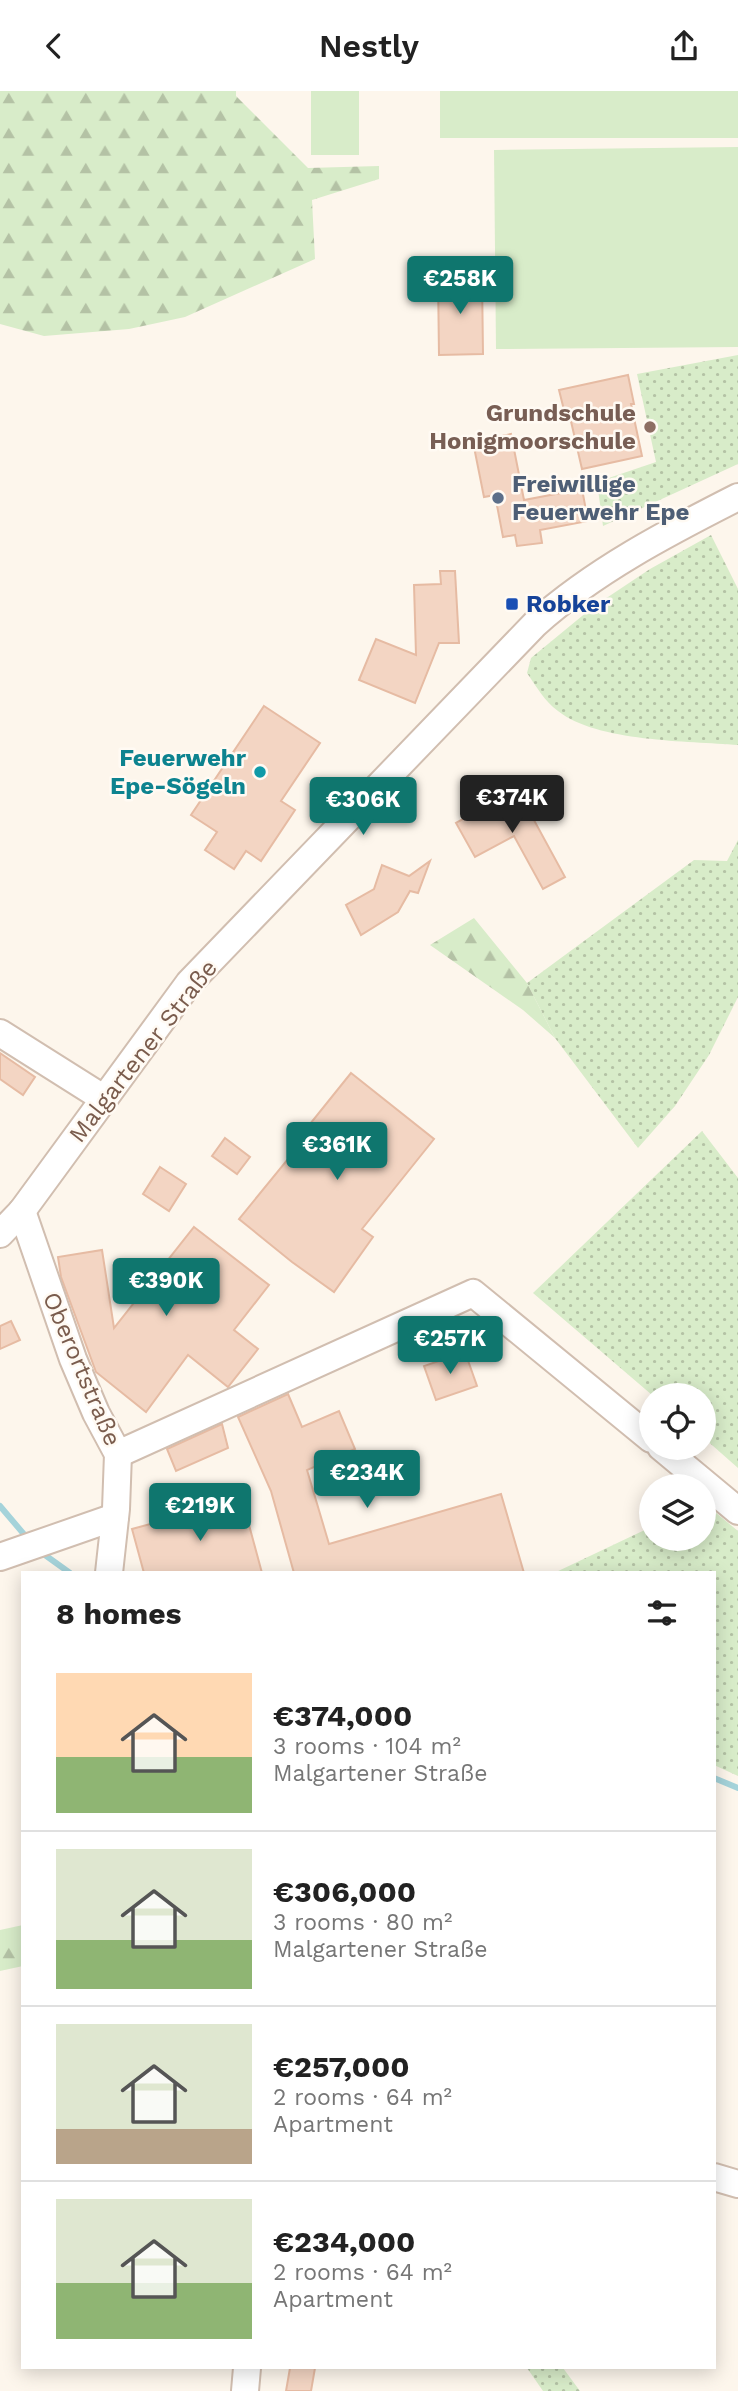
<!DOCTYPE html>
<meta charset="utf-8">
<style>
body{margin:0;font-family:"Work Sans",sans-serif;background:#f6f6f6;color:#222;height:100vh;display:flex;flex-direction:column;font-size:26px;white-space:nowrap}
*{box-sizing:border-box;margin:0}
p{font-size:23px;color:#767676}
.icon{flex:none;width:38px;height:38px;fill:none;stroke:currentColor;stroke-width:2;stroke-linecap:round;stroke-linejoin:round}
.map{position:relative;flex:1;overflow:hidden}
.panel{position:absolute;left:21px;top:1480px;width:695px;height:798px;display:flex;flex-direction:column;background:#fff;border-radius:0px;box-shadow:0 4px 18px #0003}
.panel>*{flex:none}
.controls{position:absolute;left:639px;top:1292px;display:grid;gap:14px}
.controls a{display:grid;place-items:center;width:77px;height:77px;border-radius:50%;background:#fff;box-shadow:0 4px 18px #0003;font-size:35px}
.price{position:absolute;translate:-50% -60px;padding:0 16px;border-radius:7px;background:#0f766e;color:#fff;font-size:23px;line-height:46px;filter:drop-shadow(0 2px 4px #0008)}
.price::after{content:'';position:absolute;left:50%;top:42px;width:21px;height:16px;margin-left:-10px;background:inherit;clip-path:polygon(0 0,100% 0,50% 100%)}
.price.current{background:#222;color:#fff}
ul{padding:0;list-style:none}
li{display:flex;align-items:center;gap:21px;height:175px;padding:0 35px}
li+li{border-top:2px solid #e0e0e0}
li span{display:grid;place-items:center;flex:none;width:196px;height:140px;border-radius:0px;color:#555}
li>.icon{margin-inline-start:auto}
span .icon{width:84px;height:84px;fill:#fffc;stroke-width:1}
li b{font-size:30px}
h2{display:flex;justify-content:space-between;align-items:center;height:84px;padding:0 35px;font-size:30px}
header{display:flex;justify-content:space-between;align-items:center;height:91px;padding:0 35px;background:#fff;font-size:32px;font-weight:600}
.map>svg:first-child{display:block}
.green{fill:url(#green-dots)}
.forest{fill:url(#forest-firs)}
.pitch{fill:#d8ecc9}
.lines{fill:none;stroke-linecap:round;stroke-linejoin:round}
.stream{stroke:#a5d3da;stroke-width:6}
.building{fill:#f3d5c3;stroke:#e6bba3;stroke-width:2}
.minor-casing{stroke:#d1beb0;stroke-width:30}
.minor{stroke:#fff;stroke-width:26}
.education-dot{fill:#8d6e63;stroke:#fffaf3;stroke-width:2.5}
.service-dot{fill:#5c6f8a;stroke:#fffaf3;stroke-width:2.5}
.transit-dot{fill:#1a4fb4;stroke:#fffaf3;stroke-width:2.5}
.culture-dot{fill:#0f9aa8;stroke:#fffaf3;stroke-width:2.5}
.labels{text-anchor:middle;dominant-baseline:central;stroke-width:5;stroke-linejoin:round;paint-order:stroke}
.education-label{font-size:24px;font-weight:bold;fill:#785e54;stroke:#fffaf3;text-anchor:end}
.service-label{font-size:24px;font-weight:bold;fill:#4e5e75;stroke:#fffaf3;text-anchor:start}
.transit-label{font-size:24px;font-weight:bold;fill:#164399;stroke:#fffaf3;text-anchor:start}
.culture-label{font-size:24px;font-weight:bold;fill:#0d838f;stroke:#fffaf3;text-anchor:end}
.street-label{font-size:24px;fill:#7a5c4d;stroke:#fffaf3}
</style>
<header><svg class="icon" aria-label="back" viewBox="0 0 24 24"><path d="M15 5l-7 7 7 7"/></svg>Nestly<svg class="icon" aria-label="share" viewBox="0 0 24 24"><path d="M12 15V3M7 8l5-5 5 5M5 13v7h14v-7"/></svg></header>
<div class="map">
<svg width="738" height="2300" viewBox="0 0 738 2300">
<defs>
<pattern id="green-dots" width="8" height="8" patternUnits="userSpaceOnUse" patternTransform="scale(1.75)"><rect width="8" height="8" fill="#d8ecc9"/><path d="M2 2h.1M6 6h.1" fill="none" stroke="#b4c2a5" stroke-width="1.8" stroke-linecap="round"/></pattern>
<pattern id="forest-firs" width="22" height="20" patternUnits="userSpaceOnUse" patternTransform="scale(1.75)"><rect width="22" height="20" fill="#d8ecc9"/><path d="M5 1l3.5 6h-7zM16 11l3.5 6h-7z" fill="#b4c2a5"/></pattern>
</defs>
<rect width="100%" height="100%" fill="#fdf6ec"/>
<g class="green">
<path d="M738,264V373L603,435L597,391L656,371L637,283Z"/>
<path d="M711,444L738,498V654C688,650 597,651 558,620C545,611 536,595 527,582L531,567L593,516L650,478Z"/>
<path d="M738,749V906L709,964L675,1015L638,1057L555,947L527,892L694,769L727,770Z"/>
<path d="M702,1040L738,1087V1377L704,1347V1304H652L533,1202Z"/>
<path d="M704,1412L738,1440V1685L714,1674V1482H554L651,1436V1447H704Z"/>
<path d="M527,2277H563L580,2300H543Z"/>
</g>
<g class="forest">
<path d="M0,0H236V5L308,77L379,75V88L312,109L315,168L185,226L129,238L44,245L0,233Z"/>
<path d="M474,827L527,892L555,947L523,919L430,854Z"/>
<path d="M23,1834V1875L0,1880V1839Z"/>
</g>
<g class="pitch">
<rect x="311" y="0" width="48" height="64"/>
<rect x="440" y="0" width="298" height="47"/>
<path d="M738,56V256L496,258L494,59Z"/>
</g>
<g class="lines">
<g class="stream">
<path d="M0,1415L28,1448"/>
<path d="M38,1459L70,1482"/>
<path d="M714,1687L738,1697"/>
</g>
</g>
<g class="building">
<path d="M438,186H482L483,263L439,264Z"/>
<path d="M628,284L634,313H631L642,365L582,378L570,326L566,327L559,299Z"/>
<path d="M511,343L524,409L582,398L588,430L540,439L542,452L517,455L515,444L503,446L495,404L484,406L473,351Z"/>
<path d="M440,480H455L459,552H439L415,612L359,589L376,548L416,564L414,494L441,493Z"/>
<path d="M264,615L320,652L281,710L295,719L261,770L246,760L234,778L205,759L217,741L191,724Z"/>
<path d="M517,698L565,786L543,798L514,745L475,766L456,732Z"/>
<path d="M430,770L418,802L410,800L398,821L361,844L346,814L374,798L382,774L409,785Z"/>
<path d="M0,962L35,986L23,1004L0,988Z"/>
<path d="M351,982L434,1048L362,1138L373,1146L334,1201L292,1171L239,1128L293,1062L289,1059Z"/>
<path d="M225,1047L250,1066L237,1083L212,1065Z"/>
<path d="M160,1076L186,1093L169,1120L143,1103Z"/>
<path d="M194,1136L269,1194L234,1239L258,1258L228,1296L188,1264L146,1321L96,1281L61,1186L58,1166L102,1159L114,1237Z"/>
<path d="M11,1230L20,1249L0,1258V1235Z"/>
<path d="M465,1261L477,1295L436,1309L424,1275Z"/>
<path d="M288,1303L302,1336L339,1320L355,1358L307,1379L329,1453L501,1403L524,1482H294L271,1400L238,1326Z"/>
<path d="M222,1333L228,1357L176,1380L167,1358Z"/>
<path d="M242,1408L262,1482H144L132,1438Z"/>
<path d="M290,2277H315L311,2300H286Z"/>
</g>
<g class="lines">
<g class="minor-casing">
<g id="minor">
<path d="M0,942L103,1007"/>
<path d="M22,1120L73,1268L96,1322L118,1363L116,1418L109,1482"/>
<path d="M0,1143L22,1120L189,892L535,533C594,480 667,442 738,406"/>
<path d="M661,1356L738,1420"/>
<path d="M118,1363L473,1202L651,1348"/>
<path d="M0,1466L115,1426"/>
<path d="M714,2086L738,2093"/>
<path d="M245,2300L247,2277"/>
</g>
</g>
<use href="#minor" class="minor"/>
</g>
<circle class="education-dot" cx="650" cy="336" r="7"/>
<circle class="service-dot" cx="498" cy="407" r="7"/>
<rect class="transit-dot" x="505" y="506" width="14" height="14" rx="3.5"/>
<circle class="culture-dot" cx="260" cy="681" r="7"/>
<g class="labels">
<g class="education-label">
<text x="636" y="322">Grundschule<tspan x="636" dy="28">Honigmoorschule</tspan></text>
</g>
<g class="service-label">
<text x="512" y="393">Freiwillige<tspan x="512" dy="28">Feuerwehr Epe</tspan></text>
</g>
<g class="transit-label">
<text x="526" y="513">Robker</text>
</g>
<g class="culture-label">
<text x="246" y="667">Feuerwehr<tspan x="246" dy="28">Epe-Sögeln</tspan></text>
</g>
<g class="street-label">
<text transform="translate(143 960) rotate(-52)">Malgartener Straße</text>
<text transform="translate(82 1278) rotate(67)">Oberortstraße</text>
</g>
</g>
</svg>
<div class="controls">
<a><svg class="icon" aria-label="locate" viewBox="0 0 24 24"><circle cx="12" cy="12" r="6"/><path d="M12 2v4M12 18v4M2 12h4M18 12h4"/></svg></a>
<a><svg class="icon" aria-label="layers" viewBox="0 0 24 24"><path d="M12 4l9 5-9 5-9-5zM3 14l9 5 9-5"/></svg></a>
</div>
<b class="price" style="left:460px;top:225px">€258K</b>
<b class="price current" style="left:512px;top:744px">€374K</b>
<b class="price" style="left:363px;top:746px">€306K</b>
<b class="price" style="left:337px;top:1091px">€361K</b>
<b class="price" style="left:166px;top:1227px">€390K</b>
<b class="price" style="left:450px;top:1285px">€257K</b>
<b class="price" style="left:367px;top:1419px">€234K</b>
<b class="price" style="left:200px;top:1452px">€219K</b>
<section class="panel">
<h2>8 homes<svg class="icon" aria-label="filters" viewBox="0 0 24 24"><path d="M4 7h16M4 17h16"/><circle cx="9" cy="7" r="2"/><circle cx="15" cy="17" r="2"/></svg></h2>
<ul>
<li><span style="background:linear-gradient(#ffd9b3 60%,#8fb573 0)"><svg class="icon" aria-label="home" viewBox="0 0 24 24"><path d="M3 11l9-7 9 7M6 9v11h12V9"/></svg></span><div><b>€374,000</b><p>3 rooms · 104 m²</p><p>Malgartener Straße</p></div></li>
<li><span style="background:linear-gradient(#dfe7d0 65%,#8fb573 0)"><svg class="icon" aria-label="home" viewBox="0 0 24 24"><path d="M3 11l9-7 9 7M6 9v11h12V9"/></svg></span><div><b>€306,000</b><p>3 rooms · 80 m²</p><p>Malgartener Straße</p></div></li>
<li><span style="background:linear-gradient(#dfe7d0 75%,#b9a48a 0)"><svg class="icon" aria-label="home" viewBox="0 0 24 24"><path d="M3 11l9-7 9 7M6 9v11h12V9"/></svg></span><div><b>€257,000</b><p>2 rooms · 64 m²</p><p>Apartment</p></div></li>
<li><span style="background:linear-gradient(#dfe7d0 60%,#8fb573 0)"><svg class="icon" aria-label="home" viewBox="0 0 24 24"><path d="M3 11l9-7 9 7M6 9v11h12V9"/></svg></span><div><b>€234,000</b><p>2 rooms · 64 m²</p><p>Apartment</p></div></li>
</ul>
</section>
</div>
